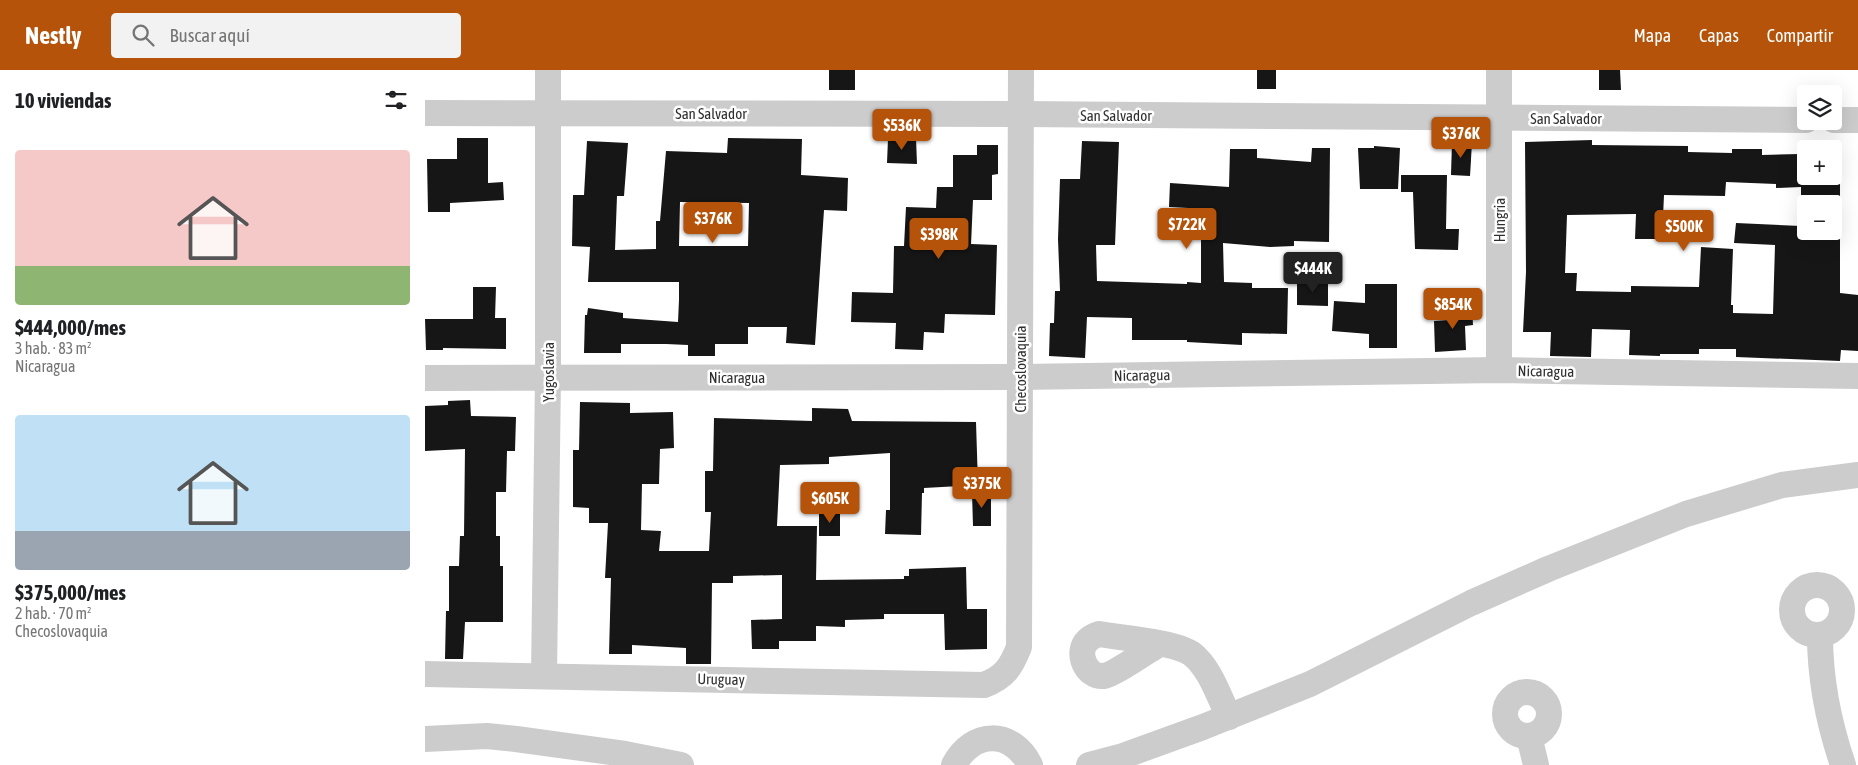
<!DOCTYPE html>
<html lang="es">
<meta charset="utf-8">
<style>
body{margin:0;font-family:"Asap Condensed",sans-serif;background:#f2f2f2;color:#202124;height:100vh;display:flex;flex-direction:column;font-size:19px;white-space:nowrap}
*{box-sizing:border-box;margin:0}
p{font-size:16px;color:#757577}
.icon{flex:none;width:28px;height:28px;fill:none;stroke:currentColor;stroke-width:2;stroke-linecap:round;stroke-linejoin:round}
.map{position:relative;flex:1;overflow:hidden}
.sheet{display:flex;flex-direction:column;background:#fff;width:425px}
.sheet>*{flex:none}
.controls{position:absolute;left:1372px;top:15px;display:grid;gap:10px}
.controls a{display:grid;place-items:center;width:45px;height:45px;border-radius:5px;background:#fff;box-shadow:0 5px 20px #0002;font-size:25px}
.price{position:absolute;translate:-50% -42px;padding:0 11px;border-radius:5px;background:#b45309;color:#fff;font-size:16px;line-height:32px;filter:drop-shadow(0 1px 2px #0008)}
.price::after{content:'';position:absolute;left:50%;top:30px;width:15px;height:11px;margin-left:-8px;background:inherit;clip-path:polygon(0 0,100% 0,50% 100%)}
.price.on{background:#222;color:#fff}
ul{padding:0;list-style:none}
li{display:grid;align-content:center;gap:10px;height:265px;padding:0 15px}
li span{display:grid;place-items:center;height:155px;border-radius:5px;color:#555}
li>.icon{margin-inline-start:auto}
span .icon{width:90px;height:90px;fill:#fffc;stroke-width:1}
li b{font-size:21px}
h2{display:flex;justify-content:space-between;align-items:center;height:60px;padding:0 15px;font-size:21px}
header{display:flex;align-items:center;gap:30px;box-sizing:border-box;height:70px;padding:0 25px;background:#b45309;color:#fff}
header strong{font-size:24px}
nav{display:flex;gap:28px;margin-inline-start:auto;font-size:18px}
.search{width:350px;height:45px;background:#f2f2f2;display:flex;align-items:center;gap:12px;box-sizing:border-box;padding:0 18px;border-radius:5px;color:#757577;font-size:19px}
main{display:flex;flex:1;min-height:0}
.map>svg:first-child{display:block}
.building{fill:#161616;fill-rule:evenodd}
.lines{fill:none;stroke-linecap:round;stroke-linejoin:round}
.minor{stroke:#ccc;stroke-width:26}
.labels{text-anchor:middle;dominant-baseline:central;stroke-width:5;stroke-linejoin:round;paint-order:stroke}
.street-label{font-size:15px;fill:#2f2f2f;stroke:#fff}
</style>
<header>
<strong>Nestly</strong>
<div class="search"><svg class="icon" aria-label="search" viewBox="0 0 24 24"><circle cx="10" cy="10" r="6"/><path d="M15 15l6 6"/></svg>Buscar aquí</div>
<nav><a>Mapa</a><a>Capas</a><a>Compartir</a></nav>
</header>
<main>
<section class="sheet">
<h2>10 viviendas<svg class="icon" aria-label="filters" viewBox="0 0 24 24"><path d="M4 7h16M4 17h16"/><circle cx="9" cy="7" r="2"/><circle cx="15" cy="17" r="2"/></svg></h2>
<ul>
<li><span style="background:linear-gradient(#f6c9c9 75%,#8fb573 0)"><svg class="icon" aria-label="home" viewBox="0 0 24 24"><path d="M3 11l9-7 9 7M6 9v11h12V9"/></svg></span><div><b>$444,000/mes</b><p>3 hab. · 83 m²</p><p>Nicaragua</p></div></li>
<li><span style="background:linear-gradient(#bfe0f5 75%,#9aa5b1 0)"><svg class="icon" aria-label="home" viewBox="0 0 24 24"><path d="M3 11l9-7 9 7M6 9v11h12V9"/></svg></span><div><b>$375,000/mes</b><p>2 hab. · 70 m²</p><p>Checoslovaquia</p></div></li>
</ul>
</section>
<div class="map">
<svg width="1433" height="695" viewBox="0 0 1433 695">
<rect width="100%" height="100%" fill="#fff"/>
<g class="building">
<rect x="404" y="0" width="26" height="20"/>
<rect x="832" y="0" width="19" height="19"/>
<path d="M1174,0H1195L1196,20H1174Z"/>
<path d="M32,68H63V113L78,112L79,130L25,133V142H3L2,89H32Z"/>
<path d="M303,68L377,69L376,105L423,108L422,141L399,140L390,275L361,273L362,257H323V274H290V286H263V275L241,274H196V283H159L160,245H162L163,238L198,243V248L253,252L254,230V212H163L165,177L147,176L148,125H159L162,71L203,73L199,126H192L190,180L231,179V151H235L241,81L302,83ZM255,132L324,133L323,176H254Z"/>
<path d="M491,68L492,94L462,93L463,69Z"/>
<path d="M1167,70V75L1263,76V82L1307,83V79H1337V85L1375,84L1376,114H1415V223L1433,225V281L1416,280L1415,291L1311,287V279H1274V284H1235V286L1204,285L1205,260L1167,259L1166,287L1125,286L1126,262H1098L1101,202L1100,72ZM1301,112L1351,114V118L1376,117V156L1311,153L1309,173L1350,175L1348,244L1308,243V235H1306L1308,179L1276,177L1274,217L1206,216V222L1151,221L1152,203H1140L1142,145L1211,144L1210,169H1237L1239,125L1300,126ZM1381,134H1409V161H1381Z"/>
<path d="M657,71L694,72L690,175H671L672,211L762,214V212L776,213V166L761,165L763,138L744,137L745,113L804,117L805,79H832V88L886,92L887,78H905L904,172L869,171V176L845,177L798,173L799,212L827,213V218H863L862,264L817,263V275L762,272V270H707V248L662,247L660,288L624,286L625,253H629L630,221H635L633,169L635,109H655Z"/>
<path d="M1027,72L1047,73L1045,106L1026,105Z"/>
<path d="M552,75H573V104L567,105V130H548L546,174L572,175L570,245L520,244L519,263L499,262L498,280L470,279L471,253L426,252L427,222L468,223L469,176H479L481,137L511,138L512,117H528V85H552Z"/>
<path d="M949,76L975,78L973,119H935L933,78H949Z"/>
<path d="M976,105H1022L1021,159H1034L1033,180L990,179L988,122H976Z"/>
<path d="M872,213H903V236L872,235Z"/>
<path d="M940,214H972V278H944V264L907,261L909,231L940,233Z"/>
<path d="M48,217H71L70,248H81V279L18,278V280H1L0,249H48Z"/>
<path d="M1047,236L1048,255L1040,256L1041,280L1010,282L1009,251L1024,250L1023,237Z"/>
<path d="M45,330L46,346L91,347L90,381H82L81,422H71V466H75V496H78V552H40L38,589H20L21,541H24V496H34L35,466H39L40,379L0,381V336L23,335V331Z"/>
<path d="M155,332L205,333V343L248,342L249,378L235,379L234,414H217L216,460L236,461L234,481H284L286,442H280V401H288L289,348L387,351V338L423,339L427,351L551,352L553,415L499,418V423H497L496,465L460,464L461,440H465V383L404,387V394L355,395L352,456H392L391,510L479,509V506H484V499L541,497L542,539H562V579L520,580L519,544H459V549L420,550V557L391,556V571H354V579H327L326,550L357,549V505L308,506V513H287L286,594H261V578L207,575V584H184L186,508H180L183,453H164V438L148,437V380H154Z"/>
<path d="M566,422V456H548L547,423Z"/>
<rect x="394" y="441" width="21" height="25"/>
</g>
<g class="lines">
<g class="minor">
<path d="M1074,0V300"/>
<path d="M0,43L596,44L1381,50"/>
<path d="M1409,50H1433"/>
<path d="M0,308L595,307L1074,300L1433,306"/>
<circle cx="1392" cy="540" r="25"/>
<path d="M1395,565C1395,608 1404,654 1418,695"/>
<path d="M734,574C724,580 688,605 679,606C661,608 650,582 663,570C666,567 671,565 674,564C696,568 751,572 767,584C785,598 794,627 804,647"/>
<path d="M0,604L559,615C580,607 586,597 594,577L596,0"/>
<path d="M119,605L123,307V0"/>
<circle cx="1102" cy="644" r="22"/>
<path d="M1104,666L1111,695"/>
<path d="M0,669L62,666L91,669L200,684L256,695"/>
<path d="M529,695C547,660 587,659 605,695"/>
<path d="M664,695L698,686L778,657L885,614L1046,533L1123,499L1261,444L1357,415L1433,405"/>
</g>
</g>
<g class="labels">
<g class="street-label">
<text x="286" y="43">San Salvador</text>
<text x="691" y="45">San Salvador</text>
<text x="1141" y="48">San Salvador</text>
<text transform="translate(1074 150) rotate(-90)">Hungria</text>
<text transform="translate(595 299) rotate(-90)">Checoslovaquia</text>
<text transform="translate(1121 301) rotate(1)">Nicaragua</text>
<text transform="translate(123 302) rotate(-90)">Yugoslavia</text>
<text transform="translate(717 305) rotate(-1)">Nicaragua</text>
<text x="312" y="307">Nicaragua</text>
<text transform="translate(296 609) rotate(1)">Uruguay</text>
</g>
</g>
</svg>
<div class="controls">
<a><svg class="icon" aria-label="layers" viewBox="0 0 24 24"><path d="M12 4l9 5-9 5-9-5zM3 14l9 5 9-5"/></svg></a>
<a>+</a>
<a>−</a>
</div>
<b class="price" style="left:477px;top:81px">$536K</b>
<b class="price" style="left:1036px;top:89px">$376K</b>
<b class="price" style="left:288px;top:174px">$376K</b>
<b class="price" style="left:762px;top:180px">$722K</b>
<b class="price" style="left:1259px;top:182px">$500K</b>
<b class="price" style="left:514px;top:190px">$398K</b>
<b class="price on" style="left:888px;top:224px">$444K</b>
<b class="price" style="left:1028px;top:260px">$854K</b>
<b class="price" style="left:557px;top:439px">$375K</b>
<b class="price" style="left:405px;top:454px">$605K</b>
</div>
</main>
